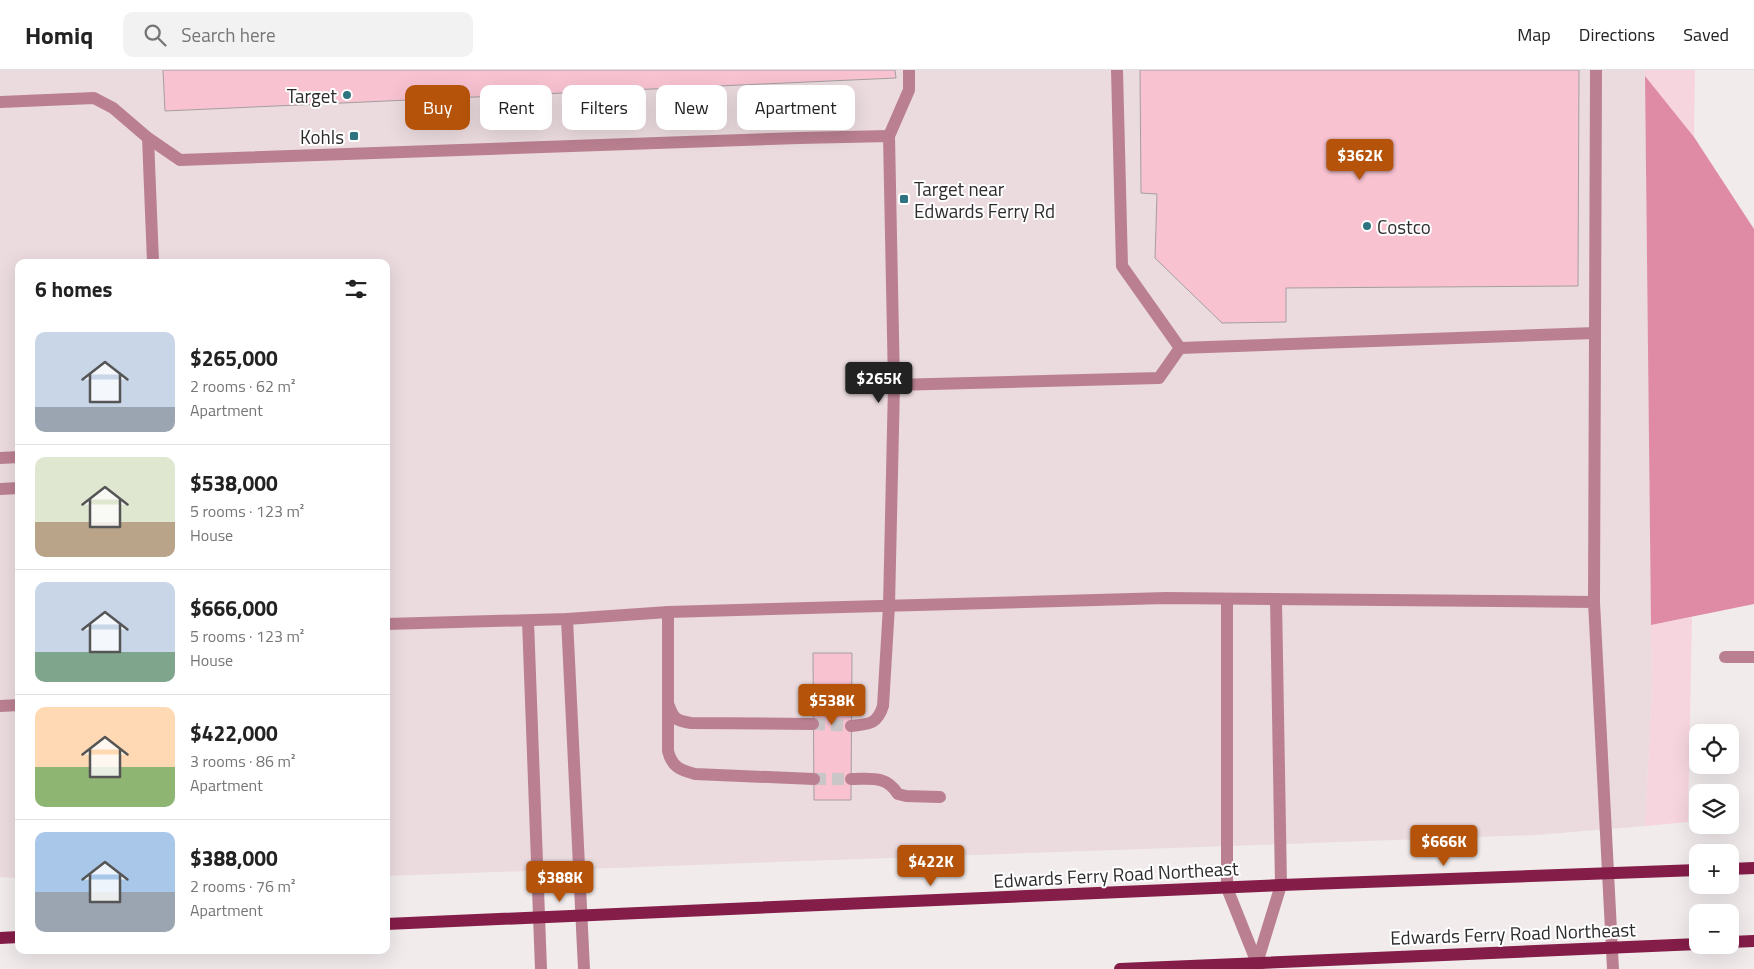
<!DOCTYPE html>
<meta charset="utf-8">
<style>
body{margin:0;font-family:"Titillium Web",sans-serif;background:#f2f2f2;color:#222;height:100vh;display:flex;flex-direction:column;font-size:19px;white-space:nowrap}
*{box-sizing:border-box;margin:0}
p{font-size:16px;color:#767676}
.icon{flex:none;width:28px;height:28px;fill:none;stroke:currentColor;stroke-width:2;stroke-linecap:round;stroke-linejoin:round}
.map{position:relative;flex:1;overflow:hidden}
.side{position:absolute;left:15px;top:189px;width:375px;height:695px;display:flex;flex-direction:column;background:#fff;border-radius:10px;box-shadow:0 5px 20px #0002}
.side>*{flex:none}
.hud{position:absolute;left:405px;top:15px;width:475px;height:45px;display:flex;gap:10px}
.buttons{position:absolute;left:1689px;top:654px;display:grid;gap:10px}
.buttons a{display:grid;place-items:center;width:50px;height:50px;border-radius:10px;background:#fff;box-shadow:0 5px 20px #0002;font-size:25px}
.price{position:absolute;translate:-50% -42px;padding:0 11px;border-radius:5px;background:#b45309;color:#fff;font-size:16px;line-height:32px;filter:drop-shadow(0 1px 2px #0008)}
.price::after{content:'';position:absolute;left:50%;top:30px;width:15px;height:11px;margin-left:-8px;background:inherit;clip-path:polygon(0 0,100% 0,50% 100%)}
.price.on{background:#222;color:#fff}
ul{padding:0;list-style:none}
li{display:flex;align-items:center;gap:15px;height:125px;padding:0 20px}
li+li{border-top:1px solid #e0e0e0}
li span{display:grid;place-items:center;flex:none;width:140px;height:100px;border-radius:10px;color:#555}
li>.icon{margin-inline-start:auto}
span .icon{width:60px;height:60px;fill:#fffc;stroke-width:1}
li b{font-size:21px}
h2{display:flex;justify-content:space-between;align-items:center;height:60px;padding:0 20px;font-size:21px}
.pill{padding:0 18px;border-radius:10px;background:#fff;box-shadow:0 5px 20px #0002;font-size:18px;line-height:45px}
.pill.on{background:#b45309;color:#fff}
header{display:flex;align-items:center;gap:30px;box-sizing:border-box;height:70px;padding:0 25px;background:#fff;border-bottom:1px solid #e0e0e0}
header strong{font-size:24px}
nav{display:flex;gap:28px;margin-inline-start:auto;font-size:18px}
.search{width:350px;height:45px;background:#f2f2f2;display:flex;align-items:center;gap:12px;box-sizing:border-box;padding:0 18px;border-radius:10px;color:#767676;font-size:19px}
.map>svg:first-child{display:block}
.built{fill:#ebdbdf}
.green{fill:#f6d5de}
.forest{fill:#df8ba5}
.building{fill:#f8c2d1;stroke:#a49ea0}
.lines{fill:none;stroke-linecap:round;stroke-linejoin:round}
.minor-tunnel{stroke:#cac5c6;stroke-width:12;stroke-dasharray:12 6;stroke-linecap:butt}
.minor{stroke:#ba8091;stroke-width:12}
.major{stroke:#841d48;stroke-width:12}
.poi-dot{fill:#2d7480;stroke:#fff;stroke-width:2}
.labels{text-anchor:middle;dominant-baseline:central;stroke-width:4;stroke-linejoin:round;paint-order:stroke}
.poi-label{font-size:19px;fill:#2e2b2c;stroke:#fff;text-anchor:end}
.street-label{font-size:19px;fill:#2e2b2c;stroke:#fff}
</style>
<header>
<strong>Homiq</strong>
<div class="search"><svg class="icon" aria-label="search" viewBox="0 0 24 24"><circle cx="10" cy="10" r="6"/><path d="M15 15l6 6"/></svg>Search here</div>
<nav><a>Map</a><a>Directions</a><a>Saved</a></nav>
</header>
<div class="map">
<svg width="1754" height="899" viewBox="0 0 1754 899">
<rect width="100%" height="100%" fill="#f1ebec"/>
<path class="built" d="M0,0H1645L1652,618L1645,756L1536,765L386,806V192H19V808L0,807Z"/>
<g class="green">
<path d="M1645,0H1695L1694,67L1645,6Z"/>
<path d="M1692,547L1688,752L1645,756L1652,618L1651,555Z"/>
</g>
<path class="forest" d="M1645,6L1694,67L1754,159V534L1651,555Z"/>
<g class="building">
<path d="M163,0H895L896,8L165,41Z"/>
<path d="M1140,0H1579L1578,216L1286,218V252L1222,253L1155,188L1157,124L1141,123Z"/>
<path d="M813,583H852L851,730H814Z"/>
</g>
<g class="lines">
<g class="minor-tunnel">
<path d="M813,654L851,656"/>
<path d="M814,709H851"/>
</g>
<g class="minor">
<path d="M1117,0L1122,196L1180,278"/>
<path d="M0,32L94,28L113,38L148,68L180,90L799,68L889,66L894,315L889,536L883,636C877,655 868,654 851,656"/>
<path d="M889,66L909,20V0"/>
<path d="M148,68L153,192"/>
<path d="M894,315L1159,308L1180,278L1595,263"/>
<path d="M0,388L19,387"/>
<path d="M0,419L19,418"/>
<path d="M1227,529V818L1257,893L1258,899"/>
<path d="M1594,532L1596,0"/>
<path d="M668,542V681C672,697 680,700 695,704L814,709"/>
<path d="M567,549L584,899"/>
<path d="M528,551L541,899"/>
<path d="M386,554L567,549L668,542L1166,528L1594,532L1613,899"/>
<path d="M1725,587H1754"/>
<path d="M0,636L19,635"/>
<path d="M669,636C674,650 678,651 691,653L813,654"/>
<path d="M851,709C871,709 886,705 898,724L906,726L940,727"/>
<path d="M1257,893L1281,815L1276,529"/>
</g>
<g class="major">
<path d="M1730,799L1754,798"/>
<path d="M386,854L1281,815L1698,800"/>
<path d="M0,868L19,867"/>
<path d="M1730,872L1754,871"/>
<path d="M1120,899L1698,874"/>
</g>
</g>
<g class="poi-dot">
<circle cx="347" cy="25" r="5"/>
<rect x="349" y="61" width="10" height="10" rx="2.5"/>
<rect x="899" y="124" width="10" height="10" rx="2.5"/>
<circle cx="1367" cy="156" r="5"/>
</g>
<g class="labels">
<g class="poi-label">
<text x="337" y="25">Target</text>
<text x="344" y="66">Kohls</text>
<text x="914" y="118" text-anchor="start">Target near<tspan x="914" dy="22">Edwards Ferry Rd</tspan></text>
<text x="1377" y="156" text-anchor="start">Costco</text>
</g>
<g class="street-label">
<text transform="translate(1116 804) rotate(-3)">Edwards Ferry Road Northeast</text>
<text transform="translate(1513 863) rotate(-2)">Edwards Ferry Road Northeast</text>
</g>
</g>
</svg>
<div class="buttons">
<a><svg class="icon" aria-label="locate" viewBox="0 0 24 24"><circle cx="12" cy="12" r="6"/><path d="M12 2v4M12 18v4M2 12h4M18 12h4"/></svg></a>
<a><svg class="icon" aria-label="layers" viewBox="0 0 24 24"><path d="M12 4l9 5-9 5-9-5zM3 14l9 5 9-5"/></svg></a>
<a>+</a>
<a>−</a>
</div>
<b class="price" style="left:1360px;top:111px">$362K</b>
<b class="price on" style="left:879px;top:334px">$265K</b>
<b class="price" style="left:832px;top:656px">$538K</b>
<b class="price" style="left:1444px;top:797px">$666K</b>
<b class="price" style="left:931px;top:817px">$422K</b>
<b class="price" style="left:560px;top:833px">$388K</b>
<div class="hud">
<a class="pill on">Buy</a>
<a class="pill">Rent</a>
<a class="pill">Filters</a>
<a class="pill">New</a>
<a class="pill">Apartment</a>
</div>
<section class="side">
<h2>6 homes<svg class="icon" aria-label="filters" viewBox="0 0 24 24"><path d="M4 7h16M4 17h16"/><circle cx="9" cy="7" r="2"/><circle cx="15" cy="17" r="2"/></svg></h2>
<ul>
<li><span style="background:linear-gradient(#c9d6e8 75%,#9aa5b1 0)"><svg class="icon" aria-label="home" viewBox="0 0 24 24"><path d="M3 11l9-7 9 7M6 9v11h12V9"/></svg></span><div><b>$265,000</b><p>2 rooms · 62 m²</p><p>Apartment</p></div></li>
<li><span style="background:linear-gradient(#dfe7d0 65%,#b9a48a 0)"><svg class="icon" aria-label="home" viewBox="0 0 24 24"><path d="M3 11l9-7 9 7M6 9v11h12V9"/></svg></span><div><b>$538,000</b><p>5 rooms · 123 m²</p><p>House</p></div></li>
<li><span style="background:linear-gradient(#c9d6e8 70%,#7fa58c 0)"><svg class="icon" aria-label="home" viewBox="0 0 24 24"><path d="M3 11l9-7 9 7M6 9v11h12V9"/></svg></span><div><b>$666,000</b><p>5 rooms · 123 m²</p><p>House</p></div></li>
<li><span style="background:linear-gradient(#ffd9b3 60%,#8fb573 0)"><svg class="icon" aria-label="home" viewBox="0 0 24 24"><path d="M3 11l9-7 9 7M6 9v11h12V9"/></svg></span><div><b>$422,000</b><p>3 rooms · 86 m²</p><p>Apartment</p></div></li>
<li><span style="background:linear-gradient(#a9c7e8 60%,#9aa5b1 0)"><svg class="icon" aria-label="home" viewBox="0 0 24 24"><path d="M3 11l9-7 9 7M6 9v11h12V9"/></svg></span><div><b>$388,000</b><p>2 rooms · 76 m²</p><p>Apartment</p></div></li>
</ul>
</section>
</div>
